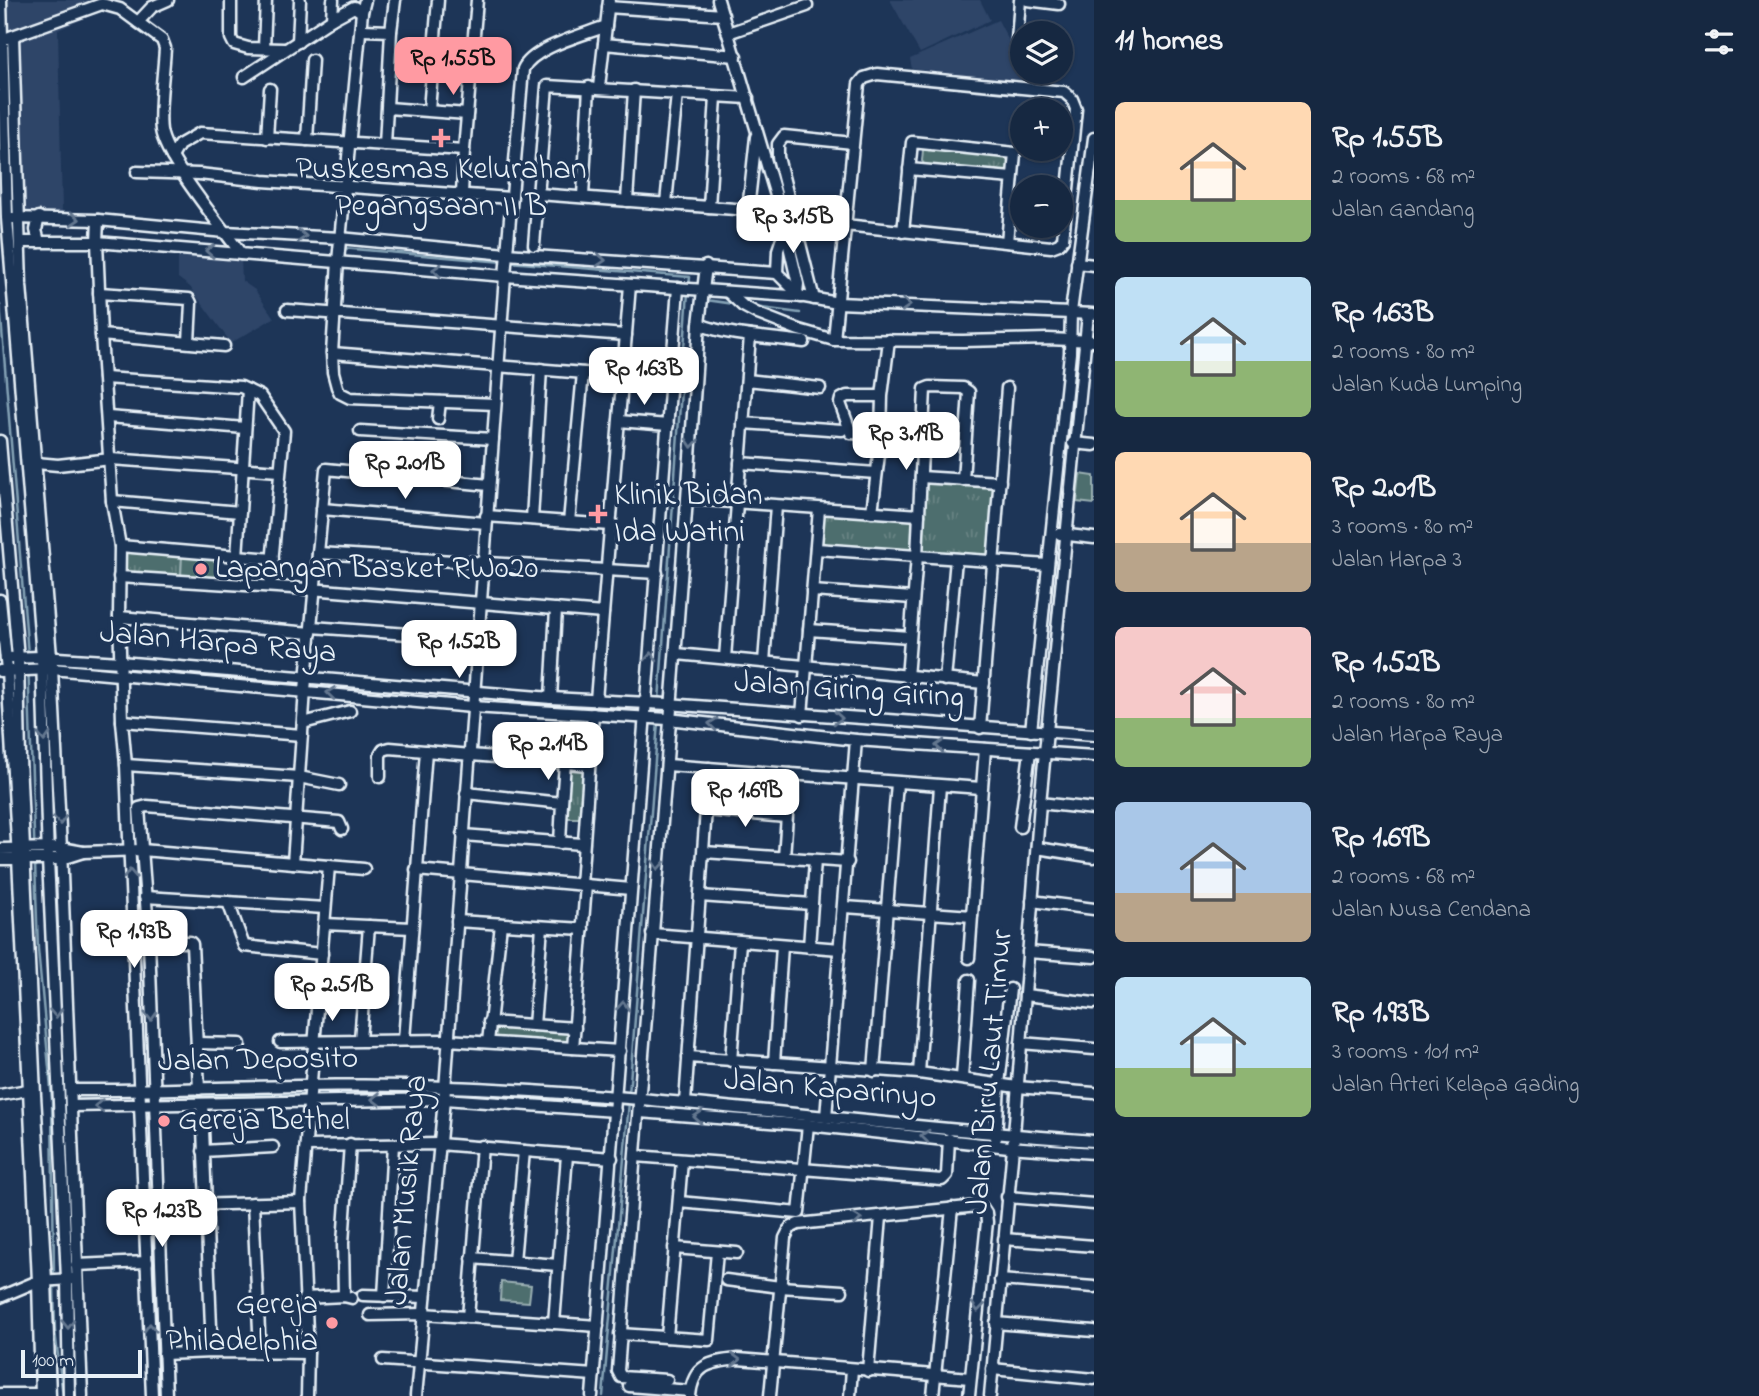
<!DOCTYPE html>
<meta charset="utf-8">
<style>
body{margin:0;font-family:"Indie Flower",sans-serif;background:#1f3048;color:#f1f3f6;height:100vh;display:flex;flex-direction:column;font-size:26px;white-space:nowrap}
*{box-sizing:border-box;margin:0}
p{font-size:23px;color:#9ea6b1}
.icon{flex:none;width:38px;height:38px;fill:none;stroke:currentColor;stroke-width:2;stroke-linecap:round;stroke-linejoin:round}
.map{position:relative;flex:1;overflow:hidden}
.side{display:flex;flex-direction:column;background:#162841;width:665px}
.side>*{flex:none}
.controls{position:absolute;left:1010px;top:21px;display:grid;gap:14px}
.controls a{display:grid;place-items:center;width:63px;height:63px;border-radius:50%;background:#162841;box-shadow:0 2px 5px #0004,0 0 0 2px #35445a;font-size:35px}
.scale{position:absolute;left:21px;bottom:18px;width:121px;box-sizing:border-box;padding-left:7px;border:4px solid #e8f1f8;border-top:0;font-size:19px;line-height:24px;white-space:nowrap;color:#e8f1f8;-webkit-text-stroke:5px #1d3557;paint-order:stroke}
.price{position:absolute;translate:-50% -60px;padding:0 16px;border-radius:14px;background:#fff;color:#222;font-size:23px;line-height:46px;filter:drop-shadow(0 2px 4px #0008)}
.price::after{content:'';position:absolute;left:50%;top:42px;width:21px;height:16px;margin-left:-10px;background:inherit;clip-path:polygon(0 0,100% 0,50% 100%)}
.price.current{background:#ff9aa2;color:#111}
ul{padding:0;list-style:none}
li{display:flex;align-items:center;gap:21px;height:175px;padding:0 21px}
li span{display:grid;place-items:center;flex:none;width:196px;height:140px;border-radius:10px;color:#555}
li>.icon{margin-inline-start:auto}
span .icon{width:84px;height:84px;fill:#fffc;stroke-width:1}
li b{font-size:30px}
h2{display:flex;justify-content:space-between;align-items:center;height:84px;padding:0 21px;font-size:30px}
main{display:flex;flex:1;min-height:0}
.map>svg:first-child{display:block}
.built{fill:#2e4568}
.grass{fill:url(#grass-tufts);stroke:#9bb0b3;stroke-width:2}
.garden{fill:#4e6e6e;stroke:#9bb0b3;stroke-width:2}
.lines{fill:none;stroke-linecap:round;stroke-linejoin:round}
.stream{stroke:#84a2b5;stroke-width:2.5}
.minor-casing{stroke:#e8f1f8;stroke-width:15}
.minor{stroke:#1d3557;stroke-width:10}
.oneway{stroke:#64778f}
.poi-dot{fill:#ff9aa2;stroke:#1d3557;stroke-width:2.5}
.labels{text-anchor:middle;dominant-baseline:central;stroke-width:7;stroke-linejoin:round;paint-order:stroke}
.poi-label{font-size:32px;fill:#e8f1f8;stroke:#1d3557;text-anchor:start}
.street-label{font-size:32px;fill:#e8f1f8;stroke:#1d3557}
</style>
<main>
<div class="map">
<svg width="1094" height="1396" viewBox="0 0 1094 1396">
<defs>
<pattern id="grass-tufts" width="24" height="20" patternUnits="userSpaceOnUse" patternTransform="scale(1.75)"><rect width="24" height="20" fill="#4e6e6e"/><path d="M3 7l-1-3M5 7V3M7 7l1-3M15 17l-1-3M17 17v-4M19 17l1-3" fill="none" stroke="#688383"/></pattern>
</defs>
<rect width="100%" height="100%" fill="#1d3557"/>
<filter id="ink" filterUnits="userSpaceOnUse"><feTurbulence type="fractalNoise" baseFrequency=".0143" numOctaves="2"/><feDisplacementMap in="SourceGraphic" scale="14" xChannelSelector="R" yChannelSelector="G"/><feConvolveMatrix kernelMatrix="1 2 1 2 8 2 1 2 1" color-interpolation-filters="sRGB"/></filter>
<g filter="url(#ink)">
<g class="built">
<path d="M0,0H118L119,3L58,30L62,212H0Z"/>
<path d="M890,0H980L990,20L920,53Z"/>
<path d="M998,20L1022,66L1021,82L912,69L910,59Z"/>
<path d="M178,252L241,258L242,281L255,290L274,318L231,343L190,287L178,278Z"/>
</g>
<g class="grass">
<path d="M927,147L1006,155L1010,165L1008,170L1003,173L925,165L922,161L923,150Z"/>
<path d="M925,480L997,485L991,558L820,545L822,512L921,519Z"/>
<path d="M126,552L182,557L181,578L125,572Z"/>
<path d="M232,560L270,561L268,583L225,580V574H231Z"/>
<path d="M567,764L587,767L586,818H565Z"/>
<path d="M492,1026L571,1031L569,1047L491,1039Z"/>
</g>
<g class="garden">
<path d="M1080,474L1094,476V504L1077,502Z"/>
<path d="M182,555L221,559L218,582L181,578Z"/>
<path d="M501,1282L531,1285L529,1302L500,1300Z"/>
</g>
<g class="lines">
<g class="stream">
<path d="M342,248L503,262"/>
<path d="M509,262L690,277L689,286"/>
<path d="M706,300L734,304"/>
<path d="M0,305L28,655"/>
<path d="M754,307L800,313"/>
<path d="M28,661L38,949L52,1100L54,1277"/>
<path d="M659,701L688,292"/>
<path d="M464,1093L611,1103"/>
<path d="M313,1095L457,1092"/>
<path d="M629,1095L658,722"/>
<path d="M159,1099L238,1095H306"/>
<path d="M61,1100L153,1099"/>
<path d="M617,1104L635,1105"/>
<path d="M645,1106L757,1115"/>
<path d="M54,1283L55,1331L63,1396"/>
<path d="M603,1396L629,1102"/>
</g>
<g class="minor-casing">
<g id="minor">
<path d="M1,0L7,218L42,657L48,859L67,1279L69,1396"/>
<path d="M231,0V38L234,44L248,48L284,49"/>
<path d="M365,0L362,12L338,261L332,353L333,372L337,387L340,393L350,398L495,404"/>
<path d="M718,0L782,216L798,284L797,293"/>
<path d="M1027,0L1059,4"/>
<path d="M608,7L723,15"/>
<path d="M332,19L333,0"/>
<path d="M138,22L152,7L168,0"/>
<path d="M362,30L391,31"/>
<path d="M728,33L807,6"/>
<path d="M13,36L21,285L52,669L61,848L82,1396"/>
<path d="M7,38L102,4L120,9L162,40L165,48C164,70 158,110 161,130C165,159 222,227 241,254"/>
<path d="M298,42L300,0"/>
<path d="M604,44L736,56"/>
<path d="M264,48L266,0"/>
<path d="M1016,54L1020,0"/>
<path d="M244,77L332,19L354,7L362,12"/>
<path d="M599,87L606,26"/>
<path d="M388,108L467,114"/>
<path d="M429,110L438,0"/>
<path d="M267,138L270,89"/>
<path d="M307,140L312,60"/>
<path d="M385,145L391,31L395,0"/>
<path d="M172,157L179,145L200,133L464,150"/>
<path d="M909,169L1012,178"/>
<path d="M137,172L199,174L263,181L511,198"/>
<path d="M462,194L464,150L477,0"/>
<path d="M538,194L748,210L782,216"/>
<path d="M583,196L589,87"/>
<path d="M627,201L634,90"/>
<path d="M666,203L677,94"/>
<path d="M709,207L716,97"/>
<path d="M748,210L756,137"/>
<path d="M12,218L98,220L225,232L340,238L506,254L777,273L801,297"/>
<path d="M98,220L97,242L101,335L112,501L120,546L119,615L122,721L126,765C134,976 145,1186 152,1396"/>
<path d="M903,232L912,142L1015,153L1007,242"/>
<path d="M20,242H97L505,276L805,297L838,303L1093,314"/>
<path d="M39,242L36,230L39,217"/>
<path d="M534,245L547,86L748,98"/>
<path d="M1077,263L1094,265"/>
<path d="M777,273L778,250L784,232"/>
<path d="M728,292L743,306L758,314L799,330L834,340L963,341L1048,339L1094,341"/>
<path d="M99,293L189,299L191,303L189,342"/>
<path d="M814,299L778,157V144L784,136L853,143"/>
<path d="M287,310L626,335"/>
<path d="M699,324C731,337 770,337 804,342"/>
<path d="M101,335L224,346"/>
<path d="M834,340L859,84L864,78L877,74L1064,92L1072,99L1076,109L1063,239L1059,244L1051,247L845,225"/>
<path d="M332,353L622,376"/>
<path d="M104,378L241,387L260,396L284,431L270,586"/>
<path d="M747,380L820,388"/>
<path d="M882,396H847L841,399L840,403L851,433L881,435L882,396L889,340"/>
<path d="M108,417L245,428"/>
<path d="M438,419L440,402"/>
<path d="M619,421L668,425"/>
<path d="M743,423L842,430"/>
<path d="M360,431L493,439"/>
<path d="M0,441L18,658L20,759L35,1095L46,1280L50,1396"/>
<path d="M1073,443L1094,445"/>
<path d="M36,463L58,465L111,459L279,471"/>
<path d="M740,463L876,473"/>
<path d="M921,477L1000,482"/>
<path d="M688,499L919,515"/>
<path d="M112,501L240,512"/>
<path d="M322,509L486,523"/>
<path d="M872,512L881,438"/>
<path d="M486,516L610,525"/>
<path d="M532,519L541,369"/>
<path d="M569,522L583,373"/>
<path d="M1060,534L1094,538"/>
<path d="M120,546L273,559"/>
<path d="M816,549L1048,565"/>
<path d="M318,553L657,573"/>
<path d="M237,557L248,390"/>
<path d="M119,577L323,590L603,613"/>
<path d="M812,591L913,598"/>
<path d="M0,600L7,670L18,858L38,1281L41,1396"/>
<path d="M119,617L311,633"/>
<path d="M312,627L477,639"/>
<path d="M809,630L910,637"/>
<path d="M677,654L984,683"/>
<path d="M6,658L42,657L120,662L551,698L667,704L1094,735"/>
<path d="M725,658L750,336"/>
<path d="M764,662L776,506"/>
<path d="M0,671L52,669L472,707L668,719L856,740L1094,756"/>
<path d="M907,677L917,556L925,389L930,387L963,388L969,392L963,480"/>
<path d="M945,680L956,559"/>
<path d="M551,698L556,609"/>
<path d="M596,700L630,285"/>
<path d="M802,715L819,509"/>
<path d="M122,721L302,735"/>
<path d="M303,723L350,711"/>
<path d="M980,728L1007,388"/>
<path d="M1031,731L1070,353L1071,312L1094,138"/>
<path d="M126,765L299,777L339,785"/>
<path d="M667,765L981,788"/>
<path d="M380,777V755L383,750L390,748L589,765"/>
<path d="M466,793L562,803L560,843"/>
<path d="M562,803L565,763"/>
<path d="M1040,803L1094,809"/>
<path d="M707,810L786,817"/>
<path d="M1020,827L1030,752"/>
<path d="M463,835L582,844"/>
<path d="M1037,848L1094,857"/>
<path d="M0,849L61,848L83,852"/>
<path d="M704,852L848,862"/>
<path d="M784,857L790,774"/>
<path d="M0,859H61L83,852L142,850L364,869"/>
<path d="M293,863L305,690L326,469L489,485"/>
<path d="M416,870L631,889"/>
<path d="M581,885L593,714"/>
<path d="M700,896L812,904"/>
<path d="M145,897L325,908"/>
<path d="M1032,901L1094,909"/>
<path d="M228,902L244,946L322,954"/>
<path d="M845,907L972,916L985,749"/>
<path d="M457,921L583,929"/>
<path d="M324,924L412,928"/>
<path d="M652,934L840,949"/>
<path d="M149,942H190L192,944L199,1089"/>
<path d="M809,947L815,860"/>
<path d="M1028,952L1094,957"/>
<path d="M969,958L972,916"/>
<path d="M1025,995L1094,1003"/>
<path d="M489,1022L575,1028"/>
<path d="M534,1025L542,927"/>
<path d="M360,1040L369,926"/>
<path d="M404,1040L426,751"/>
<path d="M280,1042L447,1040L620,1051"/>
<path d="M488,1042L501,924"/>
<path d="M197,1043L240,1044"/>
<path d="M1021,1043L1094,1049"/>
<path d="M573,1048L586,885"/>
<path d="M688,1057L919,1073L1017,1087L1094,1093"/>
<path d="M731,1061L740,942"/>
<path d="M774,1063L782,946"/>
<path d="M874,1071L897,783"/>
<path d="M919,1073L940,786"/>
<path d="M962,1078L969,980"/>
<path d="M71,1090C196,1091 321,1082 446,1087C663,1094 878,1127 1094,1141"/>
<path d="M0,1095L27,1090"/>
<path d="M685,1102L709,768"/>
<path d="M202,1104L212,1352"/>
<path d="M72,1106L444,1099L615,1111"/>
<path d="M640,1112L808,1125L1009,1147L1094,1153"/>
<path d="M826,1117L856,740"/>
<path d="M996,1138L999,1084L1010,989"/>
<path d="M306,1146L439,1144L612,1158"/>
<path d="M203,1151L273,1147"/>
<path d="M636,1156L942,1180L947,1175L949,1139"/>
<path d="M1007,1197L1094,1204"/>
<path d="M679,1202L799,1213L808,1125"/>
<path d="M253,1203L260,1352"/>
<path d="M155,1206L301,1202"/>
<path d="M1004,1239L1094,1246"/>
<path d="M674,1248L737,1253"/>
<path d="M472,1258L558,1265"/>
<path d="M514,1261L524,1151"/>
<path d="M76,1265L147,1262"/>
<path d="M726,1280L780,1287L842,1291"/>
<path d="M1000,1280L1094,1287"/>
<path d="M363,1295L425,1297"/>
<path d="M344,1296L343,1243L350,1144"/>
<path d="M384,1296L393,1145"/>
<path d="M0,1297L38,1281L73,1279"/>
<path d="M304,1298L344,1296L352,1298"/>
<path d="M370,1315L423,1314L598,1326"/>
<path d="M468,1317L482,1146"/>
<path d="M554,1323L567,1155"/>
<path d="M996,1323L1094,1331"/>
<path d="M620,1334L709,1340L717,1252"/>
<path d="M667,1337L682,1161"/>
<path d="M164,1354L212,1352L308,1353"/>
<path d="M383,1360L594,1375"/>
<path d="M992,1369L1094,1379"/>
<path d="M868,1371L881,1217"/>
<path d="M667,1380L621,1377L618,1371C644,1022 677,673 699,324L706,266"/>
<path d="M629,1386L690,1391"/>
<path d="M0,1394H41"/>
<path d="M166,1396L149,942L139,808L147,806L339,822L342,829"/>
<path d="M307,1396L308,1353L301,1201L329,866"/>
<path d="M416,1396L445,1089L505,276L523,69C533,47 584,35 606,26L609,0"/>
<path d="M592,1396L678,288"/>
<path d="M690,1396C693,1365 709,1362 738,1359L970,1378"/>
<path d="M770,1396L785,1238L790,1228L798,1224L978,1206L982,1207L986,1213L987,1222L969,1396"/>
<path d="M850,1396L852,1369"/>
<path d="M933,1396L952,1208"/>
<path d="M990,1396L1013,1147L1040,803L1088,314"/>
</g>
</g>
<use href="#minor" class="minor"/>
</g>
<defs><path id="oneway-chevron" d="M-2-3.5L2.5 0L-2 3.5" fill="none" stroke-width="1.6" stroke-linecap="round" stroke-linejoin="round" transform="scale(1.75)"/></defs>
<g class="oneway">
<use href="#oneway-chevron" transform="translate(75 219) rotate(3)"/>
<use href="#oneway-chevron" transform="translate(302 236) rotate(3)"/>
<use href="#oneway-chevron" transform="translate(210 251) rotate(-176)"/>
<use href="#oneway-chevron" transform="translate(601 260) rotate(4)"/>
<use href="#oneway-chevron" transform="translate(437 270) rotate(-175)"/>
<use href="#oneway-chevron" transform="translate(906 305) rotate(2)"/>
<use href="#oneway-chevron" transform="translate(692 443) rotate(94)"/>
<use href="#oneway-chevron" transform="translate(651 657) rotate(-86)"/>
<use href="#oneway-chevron" transform="translate(331 693) rotate(-174)"/>
<use href="#oneway-chevron" transform="translate(838 718) rotate(4)"/>
<use href="#oneway-chevron" transform="translate(713 724) rotate(-174)"/>
<use href="#oneway-chevron" transform="translate(44 737) rotate(88)"/>
<use href="#oneway-chevron" transform="translate(940 746) rotate(-176)"/>
<use href="#oneway-chevron" transform="translate(60 820) rotate(87)"/>
<use href="#oneway-chevron" transform="translate(658 865) rotate(95)"/>
<use href="#oneway-chevron" transform="translate(130 874) rotate(-93)"/>
<use href="#oneway-chevron" transform="translate(623 1006) rotate(-86)"/>
<use href="#oneway-chevron" transform="translate(56 1013) rotate(87)"/>
<use href="#oneway-chevron" transform="translate(151 1016) rotate(88)"/>
<use href="#oneway-chevron" transform="translate(376 1099) rotate(179)"/>
<use href="#oneway-chevron" transform="translate(99 1106) rotate(178)"/>
<use href="#oneway-chevron" transform="translate(698 1117) rotate(-176)"/>
<use href="#oneway-chevron" transform="translate(925 1136) rotate(-174)"/>
<use href="#oneway-chevron" transform="translate(857 1219) rotate(-5)"/>
<use href="#oneway-chevron" transform="translate(978 1307) rotate(96)"/>
<use href="#oneway-chevron" transform="translate(68 1324) rotate(89)"/>
<use href="#oneway-chevron" transform="translate(150 1328) rotate(-92)"/>
<use href="#oneway-chevron" transform="translate(736 1360) rotate(-1)"/>
</g>
</g>
<g class="poi-dot">
<path d="M437.5 127.5h7v7h7v7h-7v7h-7v-7h-7v-7h7z"/>
<path d="M594.5 503.5h7v7h7v7h-7v7h-7v-7h-7v-7h7z"/>
<circle cx="201" cy="569" r="7"/>
<circle cx="164" cy="1121" r="7"/>
<circle cx="332" cy="1323" r="7"/>
</g>
<g class="labels">
<g class="poi-label">
<text x="441" y="170" text-anchor="middle">Puskesmas Kelurahan<tspan x="441" dy="37">Pegangsaan II B</tspan></text>
<text x="614" y="496">Klinik Bidan<tspan x="614" dy="37">Ida Watini</tspan></text>
<text x="215" y="569">Lapangan Basket RW020</text>
<text x="178" y="1121">Gereja Bethel</text>
<text x="318" y="1305" text-anchor="end">Gereja<tspan x="318" dy="37">Philadelphia</tspan></text>
</g>
<g class="street-label">
<text transform="translate(218 644) rotate(5)">Jalan Harpa Raya</text>
<text transform="translate(849 691) rotate(4)">Jalan Giring Giring</text>
<text transform="translate(258 1061) rotate(-1)">Jalan Deposito</text>
<text transform="translate(991 1072) rotate(-85)">Jalan Biru Laut Timur</text>
<text transform="translate(830 1090) rotate(5)">Jalan Kaparinyo</text>
<text transform="translate(408 1190) rotate(-85)">Jalan Musik Raya</text>
</g>
</g>
</svg>
<div class="controls">
<a><svg class="icon" aria-label="layers" viewBox="0 0 24 24"><path d="M12 4l9 5-9 5-9-5zM3 14l9 5 9-5"/></svg></a>
<a>+</a>
<a>−</a>
</div>
<div class="scale">100 m</div>
<b class="price current" style="left:453px;top:97px">Rp 1.55B</b>
<b class="price" style="left:793px;top:255px">Rp 3.15B</b>
<b class="price" style="left:644px;top:407px">Rp 1.63B</b>
<b class="price" style="left:906px;top:472px">Rp 3.19B</b>
<b class="price" style="left:405px;top:501px">Rp 2.01B</b>
<b class="price" style="left:459px;top:680px">Rp 1.52B</b>
<b class="price" style="left:548px;top:782px">Rp 2.14B</b>
<b class="price" style="left:745px;top:829px">Rp 1.69B</b>
<b class="price" style="left:134px;top:970px">Rp 1.93B</b>
<b class="price" style="left:332px;top:1023px">Rp 2.51B</b>
<b class="price" style="left:162px;top:1249px">Rp 1.23B</b>
</div>
<section class="side">
<h2>11 homes<svg class="icon" aria-label="filters" viewBox="0 0 24 24"><path d="M4 7h16M4 17h16"/><circle cx="9" cy="7" r="2"/><circle cx="15" cy="17" r="2"/></svg></h2>
<ul>
<li><span style="background:linear-gradient(#ffd9b3 70%,#8fb573 0)"><svg class="icon" aria-label="home" viewBox="0 0 24 24"><path d="M3 11l9-7 9 7M6 9v11h12V9"/></svg></span><div><b>Rp 1.55B</b><p>2 rooms · 68 m²</p><p>Jalan Gandang</p></div></li>
<li><span style="background:linear-gradient(#bfe0f5 60%,#8fb573 0)"><svg class="icon" aria-label="home" viewBox="0 0 24 24"><path d="M3 11l9-7 9 7M6 9v11h12V9"/></svg></span><div><b>Rp 1.63B</b><p>2 rooms · 80 m²</p><p>Jalan Kuda Lumping</p></div></li>
<li><span style="background:linear-gradient(#ffd9b3 65%,#b9a48a 0)"><svg class="icon" aria-label="home" viewBox="0 0 24 24"><path d="M3 11l9-7 9 7M6 9v11h12V9"/></svg></span><div><b>Rp 2.01B</b><p>3 rooms · 80 m²</p><p>Jalan Harpa 3</p></div></li>
<li><span style="background:linear-gradient(#f6c9c9 65%,#8fb573 0)"><svg class="icon" aria-label="home" viewBox="0 0 24 24"><path d="M3 11l9-7 9 7M6 9v11h12V9"/></svg></span><div><b>Rp 1.52B</b><p>2 rooms · 80 m²</p><p>Jalan Harpa Raya</p></div></li>
<li><span style="background:linear-gradient(#a9c7e8 65%,#b9a48a 0)"><svg class="icon" aria-label="home" viewBox="0 0 24 24"><path d="M3 11l9-7 9 7M6 9v11h12V9"/></svg></span><div><b>Rp 1.69B</b><p>2 rooms · 68 m²</p><p>Jalan Nusa Cendana</p></div></li>
<li><span style="background:linear-gradient(#bfe0f5 65%,#8fb573 0)"><svg class="icon" aria-label="home" viewBox="0 0 24 24"><path d="M3 11l9-7 9 7M6 9v11h12V9"/></svg></span><div><b>Rp 1.93B</b><p>3 rooms · 101 m²</p><p>Jalan Arteri Kelapa Gading</p></div></li>
</ul>
</section>
</main>
